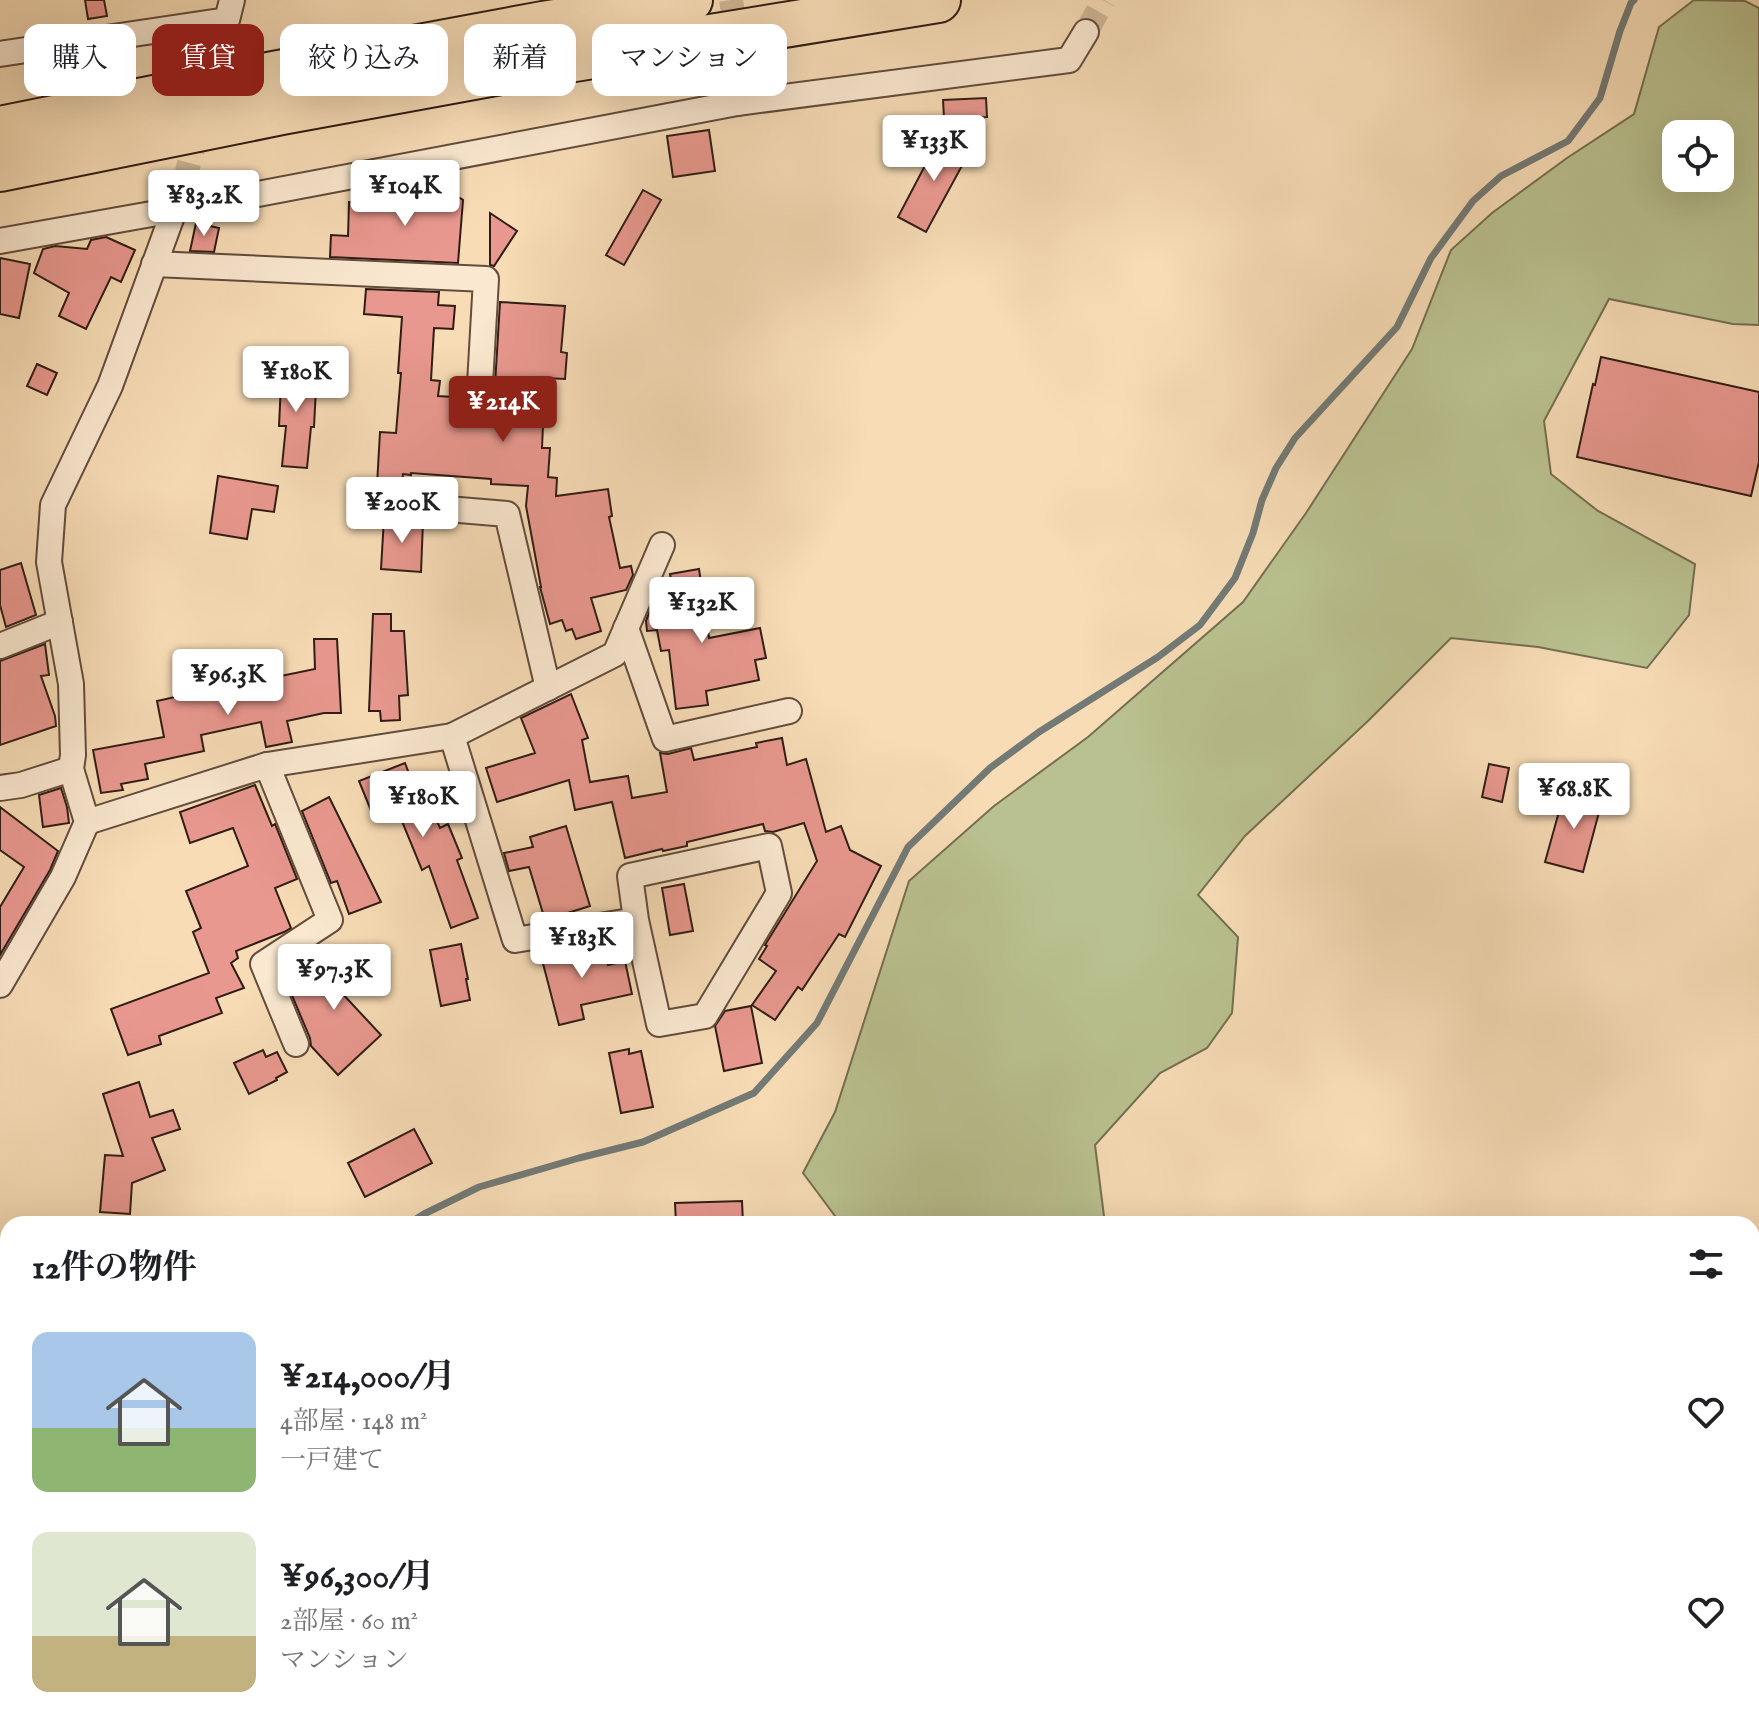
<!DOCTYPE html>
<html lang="ja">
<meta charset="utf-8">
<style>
body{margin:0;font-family:"IM FELL English","Noto Serif JP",serif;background:#f6f6f6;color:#202124;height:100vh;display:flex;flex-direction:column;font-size:30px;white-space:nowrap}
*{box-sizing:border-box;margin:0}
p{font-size:26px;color:#757577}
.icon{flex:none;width:44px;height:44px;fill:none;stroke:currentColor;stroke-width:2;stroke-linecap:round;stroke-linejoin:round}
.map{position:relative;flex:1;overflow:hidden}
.sheet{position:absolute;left:0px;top:1216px;width:1760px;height:514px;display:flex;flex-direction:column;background:#fff;border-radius:24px 24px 0 0;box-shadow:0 8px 32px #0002}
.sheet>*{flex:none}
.banner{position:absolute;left:24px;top:24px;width:800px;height:72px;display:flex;gap:16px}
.controls{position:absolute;left:1662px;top:120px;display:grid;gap:16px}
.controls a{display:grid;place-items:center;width:72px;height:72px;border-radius:16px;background:#fff;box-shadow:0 8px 32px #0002;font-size:40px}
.price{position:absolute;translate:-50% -68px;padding:0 18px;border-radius:8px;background:#fff;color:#222;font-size:26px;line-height:52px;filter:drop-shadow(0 2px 4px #0008)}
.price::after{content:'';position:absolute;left:50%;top:48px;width:24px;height:18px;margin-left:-12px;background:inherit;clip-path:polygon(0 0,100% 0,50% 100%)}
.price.selected{background:#8f2418;color:#fff}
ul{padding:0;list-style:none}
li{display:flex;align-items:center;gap:24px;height:200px;padding:0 32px}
li span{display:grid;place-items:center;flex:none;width:224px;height:160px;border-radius:16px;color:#555}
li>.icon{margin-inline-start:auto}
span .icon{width:96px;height:96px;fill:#fffc;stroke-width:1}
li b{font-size:34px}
h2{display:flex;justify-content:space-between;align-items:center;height:96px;padding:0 32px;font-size:34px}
.chip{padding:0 28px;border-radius:16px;background:#fff;box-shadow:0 8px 32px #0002;font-size:28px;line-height:72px}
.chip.selected{background:#8f2418;color:#fff}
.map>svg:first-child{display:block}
.green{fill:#bac190;stroke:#756e52;stroke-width:2;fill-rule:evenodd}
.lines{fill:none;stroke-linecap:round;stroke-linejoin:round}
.stream{stroke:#737a76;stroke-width:7}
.building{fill:#e9988f;stroke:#301c15;stroke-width:2}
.street-tunnel{stroke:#cfb696;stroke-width:24;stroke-dasharray:24 12;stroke-linecap:butt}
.street-casing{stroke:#624c3d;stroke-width:28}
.highway-casing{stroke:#301c15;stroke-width:48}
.street{stroke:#fae8d0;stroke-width:24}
.highway{stroke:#f7dcb6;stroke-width:44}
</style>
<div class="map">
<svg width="1759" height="1729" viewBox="0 0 1759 1729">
<rect width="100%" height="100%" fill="#f7dcb6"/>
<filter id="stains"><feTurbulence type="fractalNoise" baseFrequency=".0025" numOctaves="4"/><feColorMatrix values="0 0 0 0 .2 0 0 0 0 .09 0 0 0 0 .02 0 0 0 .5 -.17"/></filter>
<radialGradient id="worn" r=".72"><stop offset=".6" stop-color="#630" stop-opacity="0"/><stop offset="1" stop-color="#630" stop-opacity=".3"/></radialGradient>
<path class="green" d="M1694,0L1745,1L1759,8V325L1733,324L1609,299L1544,421L1551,474L1598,511L1695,564L1689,615L1647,668L1538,647L1451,638L1369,720L1245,836L1198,895L1238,937L1232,1013L1207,1048L1160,1073L1095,1145L1105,1224H841L803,1173L835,1112L909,881L994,806L1088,737L1243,602L1306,513L1412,349L1451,250L1492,213L1567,158L1634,114L1659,27ZM1720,134V178H1676V134Z"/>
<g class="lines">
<g class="stream">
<path d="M408,1224L424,1214L479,1187L579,1158L643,1142L754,1093L817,1023L908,847L990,768L1039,732L1158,657L1200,625L1235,578L1253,533L1262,500L1276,468L1295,438L1397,327L1431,258L1473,201L1501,176L1568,141L1600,98L1620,31L1631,3L1634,0"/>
<path d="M0,1517L8,1511"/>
</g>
</g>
<g class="building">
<path d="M85,0H104L107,16L88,19Z"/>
<path d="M986,98L987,117L944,118L943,100Z"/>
<path d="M709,130L715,171L673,177L667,136Z"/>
<path d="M941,135L970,151L926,232L898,217Z"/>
<path d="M428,177L463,200L458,263L330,257L331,235L348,236L349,202L402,205L418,179Z"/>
<path d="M643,190L661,200L624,265L606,255Z"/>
<path d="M490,213L517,231L494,266L490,265Z"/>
<path d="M196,223L219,228L214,252L190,251Z"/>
<path d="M106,237L135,250L121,282L111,277L86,329L59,316L69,293L34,273L43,249L55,246L87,249L91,240Z"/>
<path d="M0,258L30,264L19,318L0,314Z"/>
<path d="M366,289L439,292L438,305L455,306L453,329L434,328L431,380L440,381L438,396L487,399L493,392L495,385L500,302L565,306L561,352L567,353L565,379L545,378L542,448H550L548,477L557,478L556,496L608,489L612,516L609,517L620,568L631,566L633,575L626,590L591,598L601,631L576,639L572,629L566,631L562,620L550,624L540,587H541L526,506L528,486L491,484V479L411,473V475L403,474L402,487L377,485L380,432L396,433L401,373H398L402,317L364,314Z"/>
<path d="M1601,357L1759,392V462L1751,496L1577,457L1593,384L1595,385Z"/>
<path d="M282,363L307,364L306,387L316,388L314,427H311L307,468L282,466L286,426H279Z"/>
<path d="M37,364L57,373L47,395L27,386Z"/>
<path d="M218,476L278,486L274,512L252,509L247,539L210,533Z"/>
<path d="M384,518L423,522L421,572L381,569Z"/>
<path d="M21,563L36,615L6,627L0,605V570Z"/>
<path d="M699,569L709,638L760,628L766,658L755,660L759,680L706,691L708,705L676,709L669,650L661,651L657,630L647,631L646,621L651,608L675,604L670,574Z"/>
<path d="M373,614H391V631H404L408,695L399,696L400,720L381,721L380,711H369Z"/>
<path d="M314,639H337L341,713H324L287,721L292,742L266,747L261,722L201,735L204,751L145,764L148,779L121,784L123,790L101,793L93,750L164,737L157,701L184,695V697L222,691V688L315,669Z"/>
<path d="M45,644L49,675L41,676L55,716L56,726L0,745V661Z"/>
<path d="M571,694L588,738L582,740L590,782L628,776L632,798L667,792L660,753L668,754L691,748L694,760L757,747L756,743L782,738L787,765L806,759L826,832L841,826L850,850L881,866L845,937L839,934L802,990L798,987L775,1020L752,1005L776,971L759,959L767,946L765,945L817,861L804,823L773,832L765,831L763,824L687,842V846L663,851L662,849L625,858L612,802L575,810L569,780L497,802L486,768L535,753L521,718Z"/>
<path d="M405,763L427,821L435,817L440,828L448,824L462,858L457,860L478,918L451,928L429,866L422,870L397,809L374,818L359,781Z"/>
<path d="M1489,764L1509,768L1502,802L1482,797Z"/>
<path d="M255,785L272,826L275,824L297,879L275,888L291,928L284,932L236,951L238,958L231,963L244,988L216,998L222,1013L159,1036L161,1044L128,1055L111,1009L209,973L193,932L201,928L186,891L248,866L233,828L190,843L180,812Z"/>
<path d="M61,788L67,807L69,823L43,827L39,795Z"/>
<path d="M1565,790L1602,801L1583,872L1545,862Z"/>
<path d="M329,797L381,902L349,914L337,881L331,883L302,811Z"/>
<path d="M0,807L58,851L50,870L0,955V907L24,867L0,850Z"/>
<path d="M566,826L590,906L545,920L529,867L509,871L504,853L533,847L530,837Z"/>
<path d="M684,884L693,931L670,935L662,888Z"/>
<path d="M461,944L468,979H466L470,1000L441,1006L430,950Z"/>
<path d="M603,946L608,965L625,961L632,994L581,1005L584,1019L559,1025L540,952L566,947L568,954Z"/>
<path d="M348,947L364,976L339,990L381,1035L338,1075L311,1046L310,1038L288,986L325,971L320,961Z"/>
<path d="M751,1006L762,1063L724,1071L715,1026L725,1011Z"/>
<path d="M629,1049V1054L641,1051L653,1107L621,1113L609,1053Z"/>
<path d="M263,1050L266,1057L277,1052L287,1072L276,1078L277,1080L249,1094L234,1063Z"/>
<path d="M139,1082L150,1117L173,1110L180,1129L152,1138L165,1170L132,1183L130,1214L100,1212L105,1155L123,1156L103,1094Z"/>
<path d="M414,1129L432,1163L365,1197L348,1163Z"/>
<path d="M742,1201L743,1224H676L675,1203Z"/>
</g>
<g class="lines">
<g class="street-tunnel">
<path d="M731,0L743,78"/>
<path d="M1086,32L1104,0"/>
<path d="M183,186L227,20"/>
</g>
<g class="street-casing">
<g id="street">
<path d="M0,54L227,20L232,0"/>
<path d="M737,103L743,78"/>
<path d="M0,241L174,210L737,103L1069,60L1086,32"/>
<path d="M154,264L486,279L480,384"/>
<path d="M388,504L507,514L548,688"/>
<path d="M626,628L665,739L789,711"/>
<path d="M0,646L60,622"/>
<path d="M452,736L515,940L636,920L630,876L769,846L779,893L705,1016L659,1024L636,920"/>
<path d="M267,765L330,920L263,964L296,1044"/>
<path d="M0,788L21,785L71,769"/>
<path d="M87,822L267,765L452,736L615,654L662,545"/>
<path d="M0,985L63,877L87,822L71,769L73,755L71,684L49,562L53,505L110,386L183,186"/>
<path d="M0,1561L8,1556"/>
</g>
</g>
<g class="highway-casing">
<g id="highway">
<path d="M0,129L273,74L543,24L690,0"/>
<path d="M0,169L282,112L550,63L938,0"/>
</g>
</g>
<use href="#street" class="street"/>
<use href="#highway" class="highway"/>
</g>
<rect width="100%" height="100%" filter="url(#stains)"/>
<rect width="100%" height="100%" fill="url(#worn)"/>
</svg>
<div class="controls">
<a><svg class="icon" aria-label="locate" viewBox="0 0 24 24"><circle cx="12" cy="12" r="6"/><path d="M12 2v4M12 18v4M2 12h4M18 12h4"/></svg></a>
</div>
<b class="price" style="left:934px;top:183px">¥133K</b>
<b class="price" style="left:405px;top:228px">¥104K</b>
<b class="price" style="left:204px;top:238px">¥83.2K</b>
<b class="price" style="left:296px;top:414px">¥180K</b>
<b class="price selected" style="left:503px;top:444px">¥214K</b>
<b class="price" style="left:402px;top:545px">¥200K</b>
<b class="price" style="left:702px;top:645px">¥132K</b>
<b class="price" style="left:228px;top:717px">¥96.3K</b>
<b class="price" style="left:1574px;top:831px">¥68.8K</b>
<b class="price" style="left:423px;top:839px">¥180K</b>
<b class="price" style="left:582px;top:980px">¥183K</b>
<b class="price" style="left:334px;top:1012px">¥97.3K</b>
<div class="banner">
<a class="chip">購入</a>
<a class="chip selected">賃貸</a>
<a class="chip">絞り込み</a>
<a class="chip">新着</a>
<a class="chip">マンション</a>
</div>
<section class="sheet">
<h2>12件の物件<svg class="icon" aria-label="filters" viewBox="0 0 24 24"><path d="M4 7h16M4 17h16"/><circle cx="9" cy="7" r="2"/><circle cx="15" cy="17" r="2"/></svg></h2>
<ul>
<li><span style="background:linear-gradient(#a9c7e8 60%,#8fb573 0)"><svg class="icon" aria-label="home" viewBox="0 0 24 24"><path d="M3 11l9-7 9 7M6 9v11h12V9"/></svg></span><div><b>¥214,000/月</b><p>4部屋 · 148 m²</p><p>一戸建て</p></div><svg class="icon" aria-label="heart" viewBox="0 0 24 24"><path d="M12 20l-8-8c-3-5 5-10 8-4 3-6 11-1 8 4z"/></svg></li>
<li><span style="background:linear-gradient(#dfe7d0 65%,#c2b280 0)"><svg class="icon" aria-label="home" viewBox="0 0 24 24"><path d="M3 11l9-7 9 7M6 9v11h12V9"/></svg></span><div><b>¥96,300/月</b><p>2部屋 · 60 m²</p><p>マンション</p></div><svg class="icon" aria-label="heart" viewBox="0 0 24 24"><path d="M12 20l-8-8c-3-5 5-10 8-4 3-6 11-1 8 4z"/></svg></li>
</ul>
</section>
</div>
